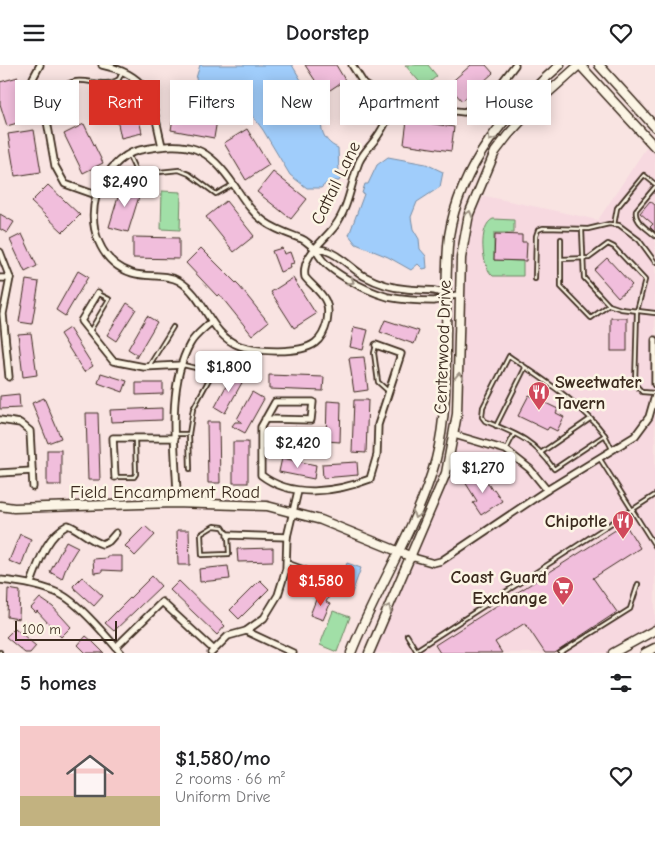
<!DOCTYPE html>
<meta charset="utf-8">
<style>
body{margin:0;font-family:"Comic Neue",sans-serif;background:#f6f6f6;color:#202124;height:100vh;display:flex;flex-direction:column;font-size:19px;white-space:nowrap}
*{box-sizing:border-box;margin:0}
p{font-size:16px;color:#757577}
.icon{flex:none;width:28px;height:28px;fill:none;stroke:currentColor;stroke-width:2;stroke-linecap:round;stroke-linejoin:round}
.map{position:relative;height:588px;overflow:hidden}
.drawer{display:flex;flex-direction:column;background:#fff;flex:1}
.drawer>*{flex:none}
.guide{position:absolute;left:15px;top:15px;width:625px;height:45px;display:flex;gap:10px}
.scale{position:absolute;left:15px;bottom:12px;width:102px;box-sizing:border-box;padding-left:5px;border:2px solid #3b2a1e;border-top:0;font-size:14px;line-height:18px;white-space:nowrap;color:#3b2a1e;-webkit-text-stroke:4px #fcf5e5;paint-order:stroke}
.price{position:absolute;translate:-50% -42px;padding:0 11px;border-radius:5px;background:#fff;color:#222;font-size:16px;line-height:32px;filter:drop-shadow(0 1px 2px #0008)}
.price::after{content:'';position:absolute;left:50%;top:30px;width:15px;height:11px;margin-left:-8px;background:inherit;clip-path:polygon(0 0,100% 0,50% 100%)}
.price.active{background:#d93025;color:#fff}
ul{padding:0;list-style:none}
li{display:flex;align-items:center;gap:15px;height:125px;padding:0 20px}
li span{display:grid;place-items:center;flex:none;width:140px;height:100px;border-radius:0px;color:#555}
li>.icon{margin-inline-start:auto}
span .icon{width:60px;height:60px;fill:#fffc;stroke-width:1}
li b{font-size:21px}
h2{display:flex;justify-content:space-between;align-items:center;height:60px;padding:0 20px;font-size:21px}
.chip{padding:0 18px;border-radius:0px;background:#fff;box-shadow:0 2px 12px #0003;font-size:18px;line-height:45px}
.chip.active{background:#d93025;color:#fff}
header{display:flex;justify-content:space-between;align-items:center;height:65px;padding:0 20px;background:#fff;font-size:22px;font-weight:700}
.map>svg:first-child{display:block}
.built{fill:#f7d9e0}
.green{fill:#a1dfa7;stroke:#6e8462}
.water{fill:#a0cdfb;stroke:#788ca3}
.building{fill:#f1bedc;stroke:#3b2a1e}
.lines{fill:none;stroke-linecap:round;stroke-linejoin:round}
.lane-casing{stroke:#3b2a1e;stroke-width:6}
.street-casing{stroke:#3b2a1e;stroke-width:9}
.secondary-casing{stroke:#3b2a1e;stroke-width:11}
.lane{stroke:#fcf5e5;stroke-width:2.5}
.street{stroke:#fcf5e5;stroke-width:5.5}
.secondary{stroke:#fcf5e5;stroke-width:8}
.oneway{stroke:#9c9082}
.labels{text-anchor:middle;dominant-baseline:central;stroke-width:5;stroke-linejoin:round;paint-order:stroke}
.street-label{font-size:18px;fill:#3b2a1e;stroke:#fcf5e5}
.poi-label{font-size:18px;font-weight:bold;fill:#3b2a1e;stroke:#fcf5e5;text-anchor:end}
</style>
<header><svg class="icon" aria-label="menu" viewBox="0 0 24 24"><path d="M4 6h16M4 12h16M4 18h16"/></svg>Doorstep<svg class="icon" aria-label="heart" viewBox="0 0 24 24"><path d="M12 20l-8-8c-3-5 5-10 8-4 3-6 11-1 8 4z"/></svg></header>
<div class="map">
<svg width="655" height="588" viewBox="0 0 655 588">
<rect width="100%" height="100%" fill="#f9e4e2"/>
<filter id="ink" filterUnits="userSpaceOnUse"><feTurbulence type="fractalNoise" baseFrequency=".02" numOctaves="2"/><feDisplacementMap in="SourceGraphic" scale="10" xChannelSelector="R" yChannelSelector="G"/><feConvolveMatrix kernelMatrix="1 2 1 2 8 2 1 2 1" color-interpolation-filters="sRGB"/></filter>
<g filter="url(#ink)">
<path class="built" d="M650,77L655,81V567L616,588H370L446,408L455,370L460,230L469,149L485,131L598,155Z"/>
<g class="green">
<path d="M405,0H428L437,11L424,22Z"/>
<path d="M162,126L181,127L180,165L161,164Z"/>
<path d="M493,154L514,155V168H494V195L523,196V211H493C481,202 478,160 493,154Z"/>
<path d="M333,546L350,552L337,587L320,580Z"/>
</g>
<g class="water">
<path d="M200,0H292L310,30L326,42C317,57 321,76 338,83L339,107L342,111L339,116H329L321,123H307L290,110L263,65L240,34L233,30L202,27L198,25L196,13Z"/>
<path d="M388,92L426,99L443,107L440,122L417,137L411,152L413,164L419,174L420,184L426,191L427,203L423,204L418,199L411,205L388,192L356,179L349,170L364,129L362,128L365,119H368L377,100Z"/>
<path d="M347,498L361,503L352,528L337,523Z"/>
</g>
<g class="building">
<path d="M305,0H336L345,15L324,29Z"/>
<path d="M471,0H486L493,8L462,36L448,20Z"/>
<path d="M18,12L31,54L7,61L0,39V17Z"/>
<path d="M133,26L142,68L121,73L112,31Z"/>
<path d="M350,26L371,42L362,53L346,41L349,39L344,35Z"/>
<path d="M175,41L218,49L214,73L171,65Z"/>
<path d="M407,55L454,62L451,86L404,79Z"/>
<path d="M84,59L103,98L83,108L64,69Z"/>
<path d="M247,64L269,100L246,115L224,78Z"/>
<path d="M34,65L41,107L15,111L8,69Z"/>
<path d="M273,107L307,134L291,154L257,127Z"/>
<path d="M122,119L141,125L128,167L109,162Z"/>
<path d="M48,120L80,150L63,167L31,137Z"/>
<path d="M226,136L254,171L234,187L206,152Z"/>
<path d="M650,136L655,140V167L650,162L653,159L640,148Z"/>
<path d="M0,149L14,157L7,168L0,164Z"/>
<path d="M22,169L37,201L25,207L10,175Z"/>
<path d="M495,169L522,170V177H527L526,196L494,195Z"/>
<path d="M133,172L179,173V194L133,193Z"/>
<path d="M201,183L240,222L268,257L252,270L219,229L217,231L186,198Z"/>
<path d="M282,183L284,189L290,187L294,198L290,199L291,203L280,207L272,186Z"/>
<path d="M607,193L632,220L618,232L594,205Z"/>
<path d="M78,206L88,212L65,251L56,245Z"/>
<path d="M293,213L316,249L294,263L271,227Z"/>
<path d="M26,215L39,217L32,259L19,257Z"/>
<path d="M127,238L136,244L116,276L107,270Z"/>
<path d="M147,251L157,257L136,293V289L128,284Z"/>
<rect x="611" y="253" width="16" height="33"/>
<path d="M385,255L419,266L414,279L380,267Z"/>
<path d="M354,262L368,265L363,285L350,282Z"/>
<path d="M69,263L93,301L84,307L60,269Z"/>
<path d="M31,268L37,310L23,312L18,269Z"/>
<path d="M364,292L368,325L354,327L349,293Z"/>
<path d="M101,308L127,316L123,327L98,318Z"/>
<path d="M233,308L244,314L225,348L215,342Z"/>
<path d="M269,310L324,312L323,326L269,324Z"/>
<path d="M136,318H163V329L136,330Z"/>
<path d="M252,327L264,334L245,368L232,361L235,357H242L237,354Z"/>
<path d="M19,329L20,343L0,344V331Z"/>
<path d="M529,330L558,344L556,348L564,352L557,366L549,362L547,365L518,351Z"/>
<path d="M44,333L61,373L48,378L32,338Z"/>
<path d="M354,335H368L366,388L352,387Z"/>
<path d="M327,336L341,337L340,377L326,376Z"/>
<path d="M162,343V355L111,357L110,345Z"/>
<path d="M86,348H98L100,415H88Z"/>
<path d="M207,357H219L220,418H208Z"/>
<path d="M267,367L315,368V381H267Z"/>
<rect x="233" y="377" width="15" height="41"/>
<rect x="47" y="385" width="14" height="35"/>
<path d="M282,393L316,400L314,414L279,407Z"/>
<path d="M357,397L358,410L323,413L322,399Z"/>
<path d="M481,407L492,425L494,424L502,436L481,450L473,438L477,436L465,417Z"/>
<path d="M625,459L640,483L593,513L617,547L555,588H545L525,558L495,577L502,588H440L435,580Z"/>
<path d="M145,461L155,470L135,491L125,481Z"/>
<path d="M177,465H189L190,500H178Z"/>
<path d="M20,469L31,474L21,501L9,496Z"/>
<path d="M66,476L78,482L67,500L62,514L50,507Z"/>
<path d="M273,483V496L238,497L237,484Z"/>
<path d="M107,491H122V506L102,505V507L94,508L93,494L107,493Z"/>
<path d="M228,501L230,514L200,517L199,504Z"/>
<path d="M152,511L161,521L114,566L105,558Z"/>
<path d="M82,512L103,531L94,541L74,523L73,521Z"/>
<path d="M260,515L269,524L239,554L230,545Z"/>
<path d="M179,516L225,561L217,570L170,525Z"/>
<path d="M8,524L20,526L19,554L7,552Z"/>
<path d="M319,527L329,531L326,537L330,539L323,555L310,550Z"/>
<path d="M40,533L53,542L71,562L61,572L37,546L36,548L31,543Z"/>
<path d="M15,563L36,581L30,588H25L6,572Z"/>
<path d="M86,571L92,576L104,588H86L78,580Z"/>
</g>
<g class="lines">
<g class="lane-casing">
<g id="lane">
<path d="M48,56C79,47 64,46 63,23C77,6 102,26 119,14L122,7"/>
<path d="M129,91L135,104L140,109L179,105L189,109L216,129L232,120"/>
<path d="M655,122L636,145C634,157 647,163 655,171"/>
<path d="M614,160L617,143L644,110L655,119"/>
<path d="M582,164L584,213L609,240L621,244L655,248"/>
<path d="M561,174V222L591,253L609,240"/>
<path d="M561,194L589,193L608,179L614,182L645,215L637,246L635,319L642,327L655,328"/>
<path d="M535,214L536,171L538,165L543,163L588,164L609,159L619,160L639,175L655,197"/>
<path d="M90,266L109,234L99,229"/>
<path d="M376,280L374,288L378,317L388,326"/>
<path d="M509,291C542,314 580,337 605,370L554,404C534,375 517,369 485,356L482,352L483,342Z"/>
<path d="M183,300L213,307L193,344L189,369L190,404"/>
<path d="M149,301L173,262"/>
<path d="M496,361L525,303"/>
<path d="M175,369H189"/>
<path d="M605,370L612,384"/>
<path d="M506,385L514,369"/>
<path d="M542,387L590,354"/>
<path d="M600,394L655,481"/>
<path d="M115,412H134L136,409L135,374"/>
<path d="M214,461L223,462L228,470L229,489L202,490L201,469Z"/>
<path d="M286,497L308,505"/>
<path d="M407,570L416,585"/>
<path d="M0,587V588"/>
<path d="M418,588L416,585L655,430"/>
<path d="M560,588L630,544L638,519"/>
</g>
</g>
<g class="street-casing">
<g id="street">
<path d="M40,0L33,13L47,56L55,101L65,119L96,130"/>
<path d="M102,0C153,11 151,36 162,81"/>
<path d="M352,0L364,19L395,39L464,47L487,37L515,0"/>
<path d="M395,39C390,49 385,60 379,69C373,79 364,86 359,97C351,118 349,142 335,161C324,176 301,191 305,212C311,220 322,227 326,237C329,243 328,250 327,257C325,265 322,273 315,278C300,289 257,287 240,281C209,270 206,232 179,216C165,208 147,213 132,208C99,197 88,161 96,131C101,112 120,89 140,85C189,75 207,80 236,123C244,135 252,148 265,157C276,165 289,169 302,174C307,176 310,181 315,183C319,185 323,184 327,186C340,190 352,204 364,211C377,218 392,223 407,224C420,226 435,223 446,230"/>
<path d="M316,184C322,205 367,226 388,232C403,235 419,236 434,236C442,235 448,230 460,230"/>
<path d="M0,187L10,213L3,249L9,312"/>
<path d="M0,213H10"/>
<path d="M98,228L81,256L113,296L144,302L182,300"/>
<path d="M655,275V319"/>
<path d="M265,354L311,355L313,337H275L261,362V410C292,434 336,427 370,414L377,390L378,360L401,289L376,280"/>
<path d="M0,355L20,358L30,366L33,422"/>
<path d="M455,370L506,385L530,404L547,425"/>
<path d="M0,408L32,406"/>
<path d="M115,412L113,373H175"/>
<path d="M174,438L177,427C175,382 167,320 190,279C194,271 205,263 211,257"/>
<path d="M228,470L287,472"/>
<path d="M412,492L433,498L441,496L547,425L635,371L649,352L655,331"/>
<path d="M0,515C21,517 41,520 60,529C79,538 107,572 121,588"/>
<path d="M31,518C39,497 46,471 68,460C81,465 89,475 102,479L109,476L116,468"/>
<path d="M246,566L293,588"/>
<path d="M116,582L162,537L214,585"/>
<path d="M211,588L228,571L246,566L264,553L278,530L286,504L287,472L298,426"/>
</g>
</g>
<g class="secondary-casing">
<g id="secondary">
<path d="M580,0L655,82"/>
<path d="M599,0L655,62"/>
<path d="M0,441L14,443L174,438L267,441L321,455L412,492"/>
<path d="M351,588C377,522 417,463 436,394C446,355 446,313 446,273C447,239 445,205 449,171C460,100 508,45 560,0"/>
<path d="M369,588L446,408L457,349L461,193L469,149L495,87L508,70L540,35L579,0"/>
<path d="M613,588L655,565"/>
<path d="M645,588L655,583"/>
</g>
</g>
<use href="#lane" class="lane"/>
<use href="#street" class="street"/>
<use href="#secondary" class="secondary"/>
</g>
<defs><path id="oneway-chevron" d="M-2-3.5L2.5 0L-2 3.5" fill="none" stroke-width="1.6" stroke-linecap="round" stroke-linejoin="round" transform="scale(1.25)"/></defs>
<g class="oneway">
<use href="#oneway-chevron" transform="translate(491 73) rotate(124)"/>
<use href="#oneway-chevron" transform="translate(469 149) rotate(-74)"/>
<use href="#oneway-chevron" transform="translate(351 216) rotate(32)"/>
<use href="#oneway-chevron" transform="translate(459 311) rotate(-88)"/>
<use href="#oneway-chevron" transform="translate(416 450) rotate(111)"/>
<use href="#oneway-chevron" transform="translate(388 543) rotate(-64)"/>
</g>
</g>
<defs>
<g id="restaurant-pin" transform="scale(1.125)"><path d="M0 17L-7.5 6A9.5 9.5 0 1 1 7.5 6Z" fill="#d1495b" stroke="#fcf5e5"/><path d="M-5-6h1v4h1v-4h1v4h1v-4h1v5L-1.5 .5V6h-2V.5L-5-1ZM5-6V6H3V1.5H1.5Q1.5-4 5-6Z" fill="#fff"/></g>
<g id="supermarket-pin" transform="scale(1.125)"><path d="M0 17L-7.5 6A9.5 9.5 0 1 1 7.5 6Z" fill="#d1495b" stroke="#fcf5e5"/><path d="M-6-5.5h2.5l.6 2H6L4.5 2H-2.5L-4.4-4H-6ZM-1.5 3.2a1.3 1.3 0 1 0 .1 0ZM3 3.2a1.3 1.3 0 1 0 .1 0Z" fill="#fff"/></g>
</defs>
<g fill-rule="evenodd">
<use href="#restaurant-pin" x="539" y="327"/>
<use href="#restaurant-pin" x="623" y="456"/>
<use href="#supermarket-pin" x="563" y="522"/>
</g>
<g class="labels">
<g class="street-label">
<text transform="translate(336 118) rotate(-64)">Cattail Lane</text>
<text transform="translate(443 282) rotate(-88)">Centerwood Drive</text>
<text x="165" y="427">Field Encampment Road</text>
</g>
<g class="poi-label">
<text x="555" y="317" text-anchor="start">Sweetwater<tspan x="555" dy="21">Tavern</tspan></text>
<text x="607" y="456">Chipotle</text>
<text x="547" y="512">Coast Guard<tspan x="547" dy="21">Exchange</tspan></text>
</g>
</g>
</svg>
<div class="scale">100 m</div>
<b class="price" style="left:125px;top:143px">$2,490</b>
<b class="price" style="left:229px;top:328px">$1,800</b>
<b class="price" style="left:298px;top:404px">$2,420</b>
<b class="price" style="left:483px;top:429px">$1,270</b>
<b class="price active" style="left:321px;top:542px">$1,580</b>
<div class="guide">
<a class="chip">Buy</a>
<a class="chip active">Rent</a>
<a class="chip">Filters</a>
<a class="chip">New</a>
<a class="chip">Apartment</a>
<a class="chip">House</a>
</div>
</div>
<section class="drawer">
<h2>5 homes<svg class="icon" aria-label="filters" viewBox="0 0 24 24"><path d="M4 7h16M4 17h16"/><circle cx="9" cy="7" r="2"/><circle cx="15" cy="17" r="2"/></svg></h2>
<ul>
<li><span style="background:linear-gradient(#f6c9c9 70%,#c2b280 0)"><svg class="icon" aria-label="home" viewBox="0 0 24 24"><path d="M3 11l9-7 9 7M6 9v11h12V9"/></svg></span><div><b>$1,580/mo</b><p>2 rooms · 66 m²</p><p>Uniform Drive</p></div><svg class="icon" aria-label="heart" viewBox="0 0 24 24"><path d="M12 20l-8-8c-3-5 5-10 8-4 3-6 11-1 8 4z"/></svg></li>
</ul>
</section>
